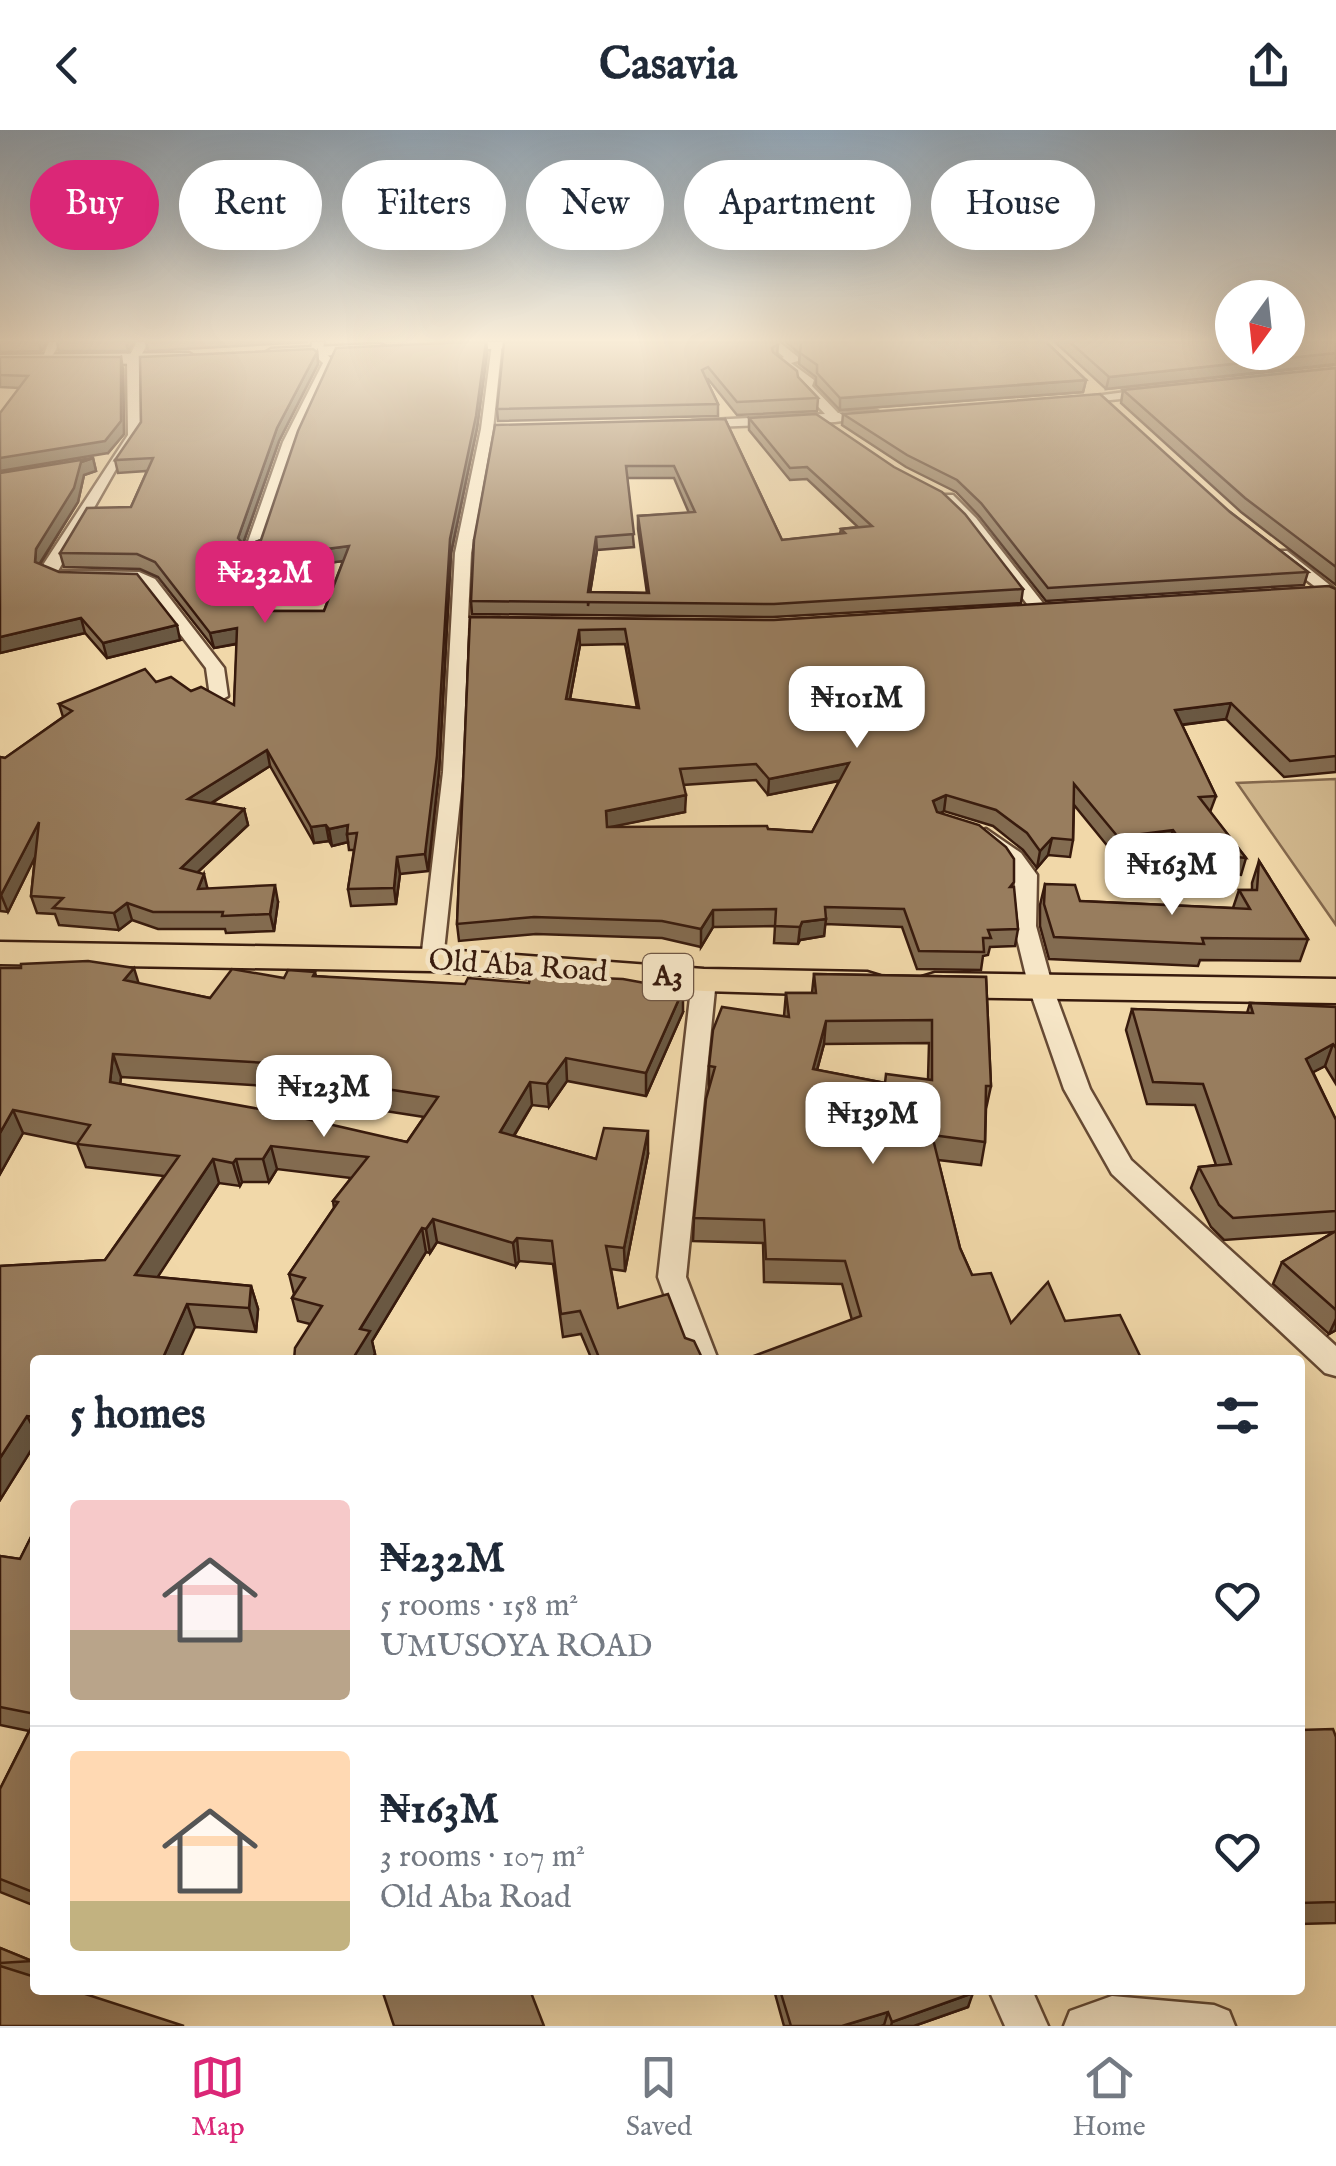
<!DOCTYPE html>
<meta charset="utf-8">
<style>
body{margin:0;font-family:"IM FELL English",serif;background:#f6f6f7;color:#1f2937;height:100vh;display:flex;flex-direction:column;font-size:38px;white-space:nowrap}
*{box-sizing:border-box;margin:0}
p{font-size:32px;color:#747a83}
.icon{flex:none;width:55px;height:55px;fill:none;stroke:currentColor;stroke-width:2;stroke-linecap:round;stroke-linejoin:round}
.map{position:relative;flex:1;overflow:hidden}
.drawer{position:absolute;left:30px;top:1225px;width:1275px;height:640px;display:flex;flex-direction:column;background:#fff;border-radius:10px;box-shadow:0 10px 40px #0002}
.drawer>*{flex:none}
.hud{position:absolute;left:30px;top:30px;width:1278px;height:90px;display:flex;gap:20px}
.needle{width:65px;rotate:195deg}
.buttons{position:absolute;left:1215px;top:150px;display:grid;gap:20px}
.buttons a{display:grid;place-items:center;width:90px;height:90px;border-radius:50%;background:#fff;box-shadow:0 10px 40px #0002;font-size:50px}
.price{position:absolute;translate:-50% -85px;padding:0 22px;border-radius:20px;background:#fff;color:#222;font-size:32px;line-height:65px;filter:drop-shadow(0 2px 5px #0008)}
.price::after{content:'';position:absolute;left:50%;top:60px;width:30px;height:22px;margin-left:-15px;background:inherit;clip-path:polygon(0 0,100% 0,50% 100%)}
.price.selected{background:#db2777;color:#fff}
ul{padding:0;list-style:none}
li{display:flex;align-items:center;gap:30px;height:250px;padding:0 40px}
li+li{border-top:2px solid #e0e1e3}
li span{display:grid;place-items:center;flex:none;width:280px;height:200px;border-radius:10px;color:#555}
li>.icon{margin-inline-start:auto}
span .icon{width:120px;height:120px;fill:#fffc;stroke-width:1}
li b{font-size:42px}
h2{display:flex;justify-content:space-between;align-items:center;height:120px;padding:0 40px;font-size:42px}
.pill{padding:0 35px;border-radius:45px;background:#fff;box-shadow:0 10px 40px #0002;font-size:35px;line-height:90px}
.pill.selected{background:#db2777;color:#fff}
header{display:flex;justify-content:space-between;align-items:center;height:130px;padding:0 40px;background:#fff;font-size:45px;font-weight:800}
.dock{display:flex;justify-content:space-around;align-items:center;height:140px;border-top:2px solid #e0e1e3;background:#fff;font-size:28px;color:#747a83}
.dock a{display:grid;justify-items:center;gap:5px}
.dock .selected{color:#db2777}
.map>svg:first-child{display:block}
.green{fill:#d1b88e;stroke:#84694e;stroke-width:2.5}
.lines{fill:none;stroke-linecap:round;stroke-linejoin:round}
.street-casing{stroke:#664a34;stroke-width:5}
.secondary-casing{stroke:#371a0d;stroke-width:5}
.primary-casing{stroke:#371a0d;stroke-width:5}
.street{fill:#f6e6c7;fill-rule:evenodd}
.secondary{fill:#f6e6c7;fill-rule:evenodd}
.primary{fill:#f1d8a9;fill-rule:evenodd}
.wall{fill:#836c51;stroke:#371a0d;stroke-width:2.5;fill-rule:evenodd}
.shaded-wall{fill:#6a5842;stroke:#371a0d;stroke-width:2.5}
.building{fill:#987d5e;stroke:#371a0d;stroke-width:2.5;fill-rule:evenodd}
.labels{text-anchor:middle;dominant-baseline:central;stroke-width:9;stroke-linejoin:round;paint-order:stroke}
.shield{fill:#f6e6c7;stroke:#705745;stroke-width:2.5}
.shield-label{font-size:28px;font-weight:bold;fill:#371a0d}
.street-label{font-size:30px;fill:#371a0d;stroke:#f6e6c7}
</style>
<header><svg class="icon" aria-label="back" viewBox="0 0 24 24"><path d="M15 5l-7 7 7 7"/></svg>Casavia<svg class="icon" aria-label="share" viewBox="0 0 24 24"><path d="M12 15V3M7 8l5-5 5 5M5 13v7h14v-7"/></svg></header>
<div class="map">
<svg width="1336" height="1896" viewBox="0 0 1336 1896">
<rect width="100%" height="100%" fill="#f1d8a9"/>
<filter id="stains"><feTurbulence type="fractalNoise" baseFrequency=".002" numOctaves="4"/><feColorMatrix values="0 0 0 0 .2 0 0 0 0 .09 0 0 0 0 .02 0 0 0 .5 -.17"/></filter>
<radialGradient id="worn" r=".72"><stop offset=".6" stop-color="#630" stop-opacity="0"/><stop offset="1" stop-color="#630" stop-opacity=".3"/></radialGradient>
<path class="green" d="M1336,649V795L1237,653Z"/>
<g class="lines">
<g class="street-casing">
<g id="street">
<path d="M49,212H60L49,232H41Z"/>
<path d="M137,212H148L139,230L140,305L120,332L58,441L139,442L155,449L224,538L228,566L219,571L210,566L206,538L143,455L136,452L63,453L42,444L43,435L128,305L127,230Z"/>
<path d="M312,212H324L323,221L335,232L297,312L260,423L247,426L244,423L283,312L323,233L311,222Z"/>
<path d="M502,212L493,299L471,423L468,488H500L508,493L500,498H468L463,642L443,830L432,837L421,830L443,642L455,423L481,299L492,214Z"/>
<path d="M766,212H779L798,227V231L791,233L814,250L812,256L838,283L877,281L883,285L835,292L688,298L686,295L692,291L825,284L800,257V251L775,231L784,227Z"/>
<path d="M1156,258L1160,265L1071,274L1065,270Z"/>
<path d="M943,365H953L976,388L1046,477V483H1034L966,394L943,371Z"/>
<path d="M1277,421H1287L1336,460V473L1277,427Z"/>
<path d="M986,699L1021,723L1037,745L1036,796L1053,858L1090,959L1131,1030L1336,1216V1246L1325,1243L1112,1044L1064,959L1029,858L1014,796L1015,745L1006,731L976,705Z"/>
<path d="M704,843L716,850L686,1147L718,1230H688L658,1147L692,850Z"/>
<path d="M989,1860H1032L1048,1896H1005Z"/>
<path d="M1112,1866L1214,1875L1229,1881L1235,1896H1064L1070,1881Z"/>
</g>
</g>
<g class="secondary-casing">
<g id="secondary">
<path d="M543,212L535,217L441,221L433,216L437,212Z"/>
<path d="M379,214L385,216V222L271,229L263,224L271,219Z"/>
<path d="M0,225L189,223L197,228L189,233L0,235Z"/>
</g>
</g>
<g class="primary-casing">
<g id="primary">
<path d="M0,812L432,819L704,839L867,842L880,846L886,854L880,862L867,866L704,861L432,841L0,834Z"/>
<path d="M935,843L1336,849V873L935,867L922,863L916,855L922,847Z"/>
</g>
</g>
<use href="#street" class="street"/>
<use href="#secondary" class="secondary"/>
<use href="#primary" class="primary"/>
</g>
<g class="wall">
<path d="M0,212H47L41,221L0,222Z"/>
<path d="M57,212H134L128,221H59Z"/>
<path d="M146,212H308L148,221Z"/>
<path d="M486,212L487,223L477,298L451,423L439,642L428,741L400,744L396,774L351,776L348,759L354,720H349L348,712L332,716L329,711L314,713L270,636L212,673L244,679L248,695L198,742L208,759L278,772L274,801L226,803L225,799H158L132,790L119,800L59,795L55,784L37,783L31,766L35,727L8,782L0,781V627L5,628L63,587L59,574L156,552L191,561L234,575L237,514L214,518L158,447L140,439L64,437L60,423L131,377L147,341L118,343L115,330L317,222L318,234L279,311L243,414L245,416L261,410ZM343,431L324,481H262L237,445Z"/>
<path d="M786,212H1046L1086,250L1083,262L840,280L816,255V247L799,234L800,224Z"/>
<path d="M1055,212H1336V235L1106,259Z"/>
<path d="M778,214L777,225L818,268L817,281L737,285L708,249H706L718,274V286L498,291L497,279Z"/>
<path d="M0,227L123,239L124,304L108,323L20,258L0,257Z"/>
<path d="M1336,238V455L1241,382L1121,273L1123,260Z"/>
<path d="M843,284L1230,382L1308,442L1304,455L1046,471L979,386L956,362L906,337L842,295Z"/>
<path d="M749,288L1023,459L1021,473L773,487L472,484L471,471L474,410L725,289L782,410L840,404L841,399L858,397L807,349L790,350L749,300ZM627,348H674L689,383L638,386V399L647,463L590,462L597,420L634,417Z"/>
<path d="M93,328L96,341L84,345L78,372L40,434L180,510L107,528L85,503L0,523V343Z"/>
<path d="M1336,459V642L1284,647L1226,589L1182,595L1216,666L1210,682L1246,728L1241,745L1184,739L1168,717L1114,724L1074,675L1073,710L1070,727L1048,725L1037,738L1023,720L993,696L944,681L941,683L1013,757L1018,799L1015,816L990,817L988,825L983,826L981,840L917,839L902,797L825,794L824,806L800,810L798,814L774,813L775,796L713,797L701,817L662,808L536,804L459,811L457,794L470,487L774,490ZM625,514L637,578L570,569L580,515ZM756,650L768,665L839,651L812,702L768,699L608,697L685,682L683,655Z"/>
<path d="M1259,731L1308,809L1300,831L1200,830L1198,836L1049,829L1040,796V775L1045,754L1080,771L1233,778L1239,760H1252V753Z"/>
<path d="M0,838L139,854L210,868L284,848L315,842L316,846L683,882L646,966L567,951L549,977L532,975L514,1006L596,1029L648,1024L625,1141L611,1139L618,1178L685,1208L703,1230H592L581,1204L563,1207L553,1134L519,1131L516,1136L437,1112L430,1123L426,1122L372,1211L375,1224L310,1194L298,1191L292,1168L294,1164L289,1144L334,1078L333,1071L351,1048L277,1039L269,1052H242L240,1056L219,1053L157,1147L251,1156L258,1179L256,1202L195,1197L35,1230V1314L0,1370V1136L105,1130L164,1046L86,1037L77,1014L23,1003L0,1044ZM121,947L317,959L320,971L424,987L407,1012L120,954Z"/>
<path d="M814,844L986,847L991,956L986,979L985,1012L981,1035L938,1030L960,1118L972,1145L1011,1193L1065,1191L1142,1230L852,1190L842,1154L764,1152L763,1113L693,1111L694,1088L709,959V936L784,886L786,863H812ZM929,913L928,949L885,953L817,940L824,914Z"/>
<path d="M1250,873L1336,877V954L1325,936L1313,942L1336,990V1200L1329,1204L1273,1154L1282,1132L1334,1102L1224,1110L1211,1097L1191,1058L1199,1037L1216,1035L1195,975L1147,974L1126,900L1132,879L1247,883Z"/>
<path d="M35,1399V1776L0,1762V1659L29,1601L0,1595V1426L20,1429Z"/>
<path d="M1300,1600L1336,1607V1793L1300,1794Z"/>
<path d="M0,1818L32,1831L35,1835V1860L0,1896Z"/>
<path d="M774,1860H972L968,1877L914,1896H784Z"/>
</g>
<g class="shaded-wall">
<path d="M39,212H47L41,221Z"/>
<path d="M126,212H134L128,221Z"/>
<path d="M486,212L487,223L477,298L451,423L439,642L428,741L425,724L450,409Z"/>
<path d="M317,222L318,234L279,311L240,422L238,408L277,298Z"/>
<path d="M1336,223V234L1106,259L1109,247Z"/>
<path d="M121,227L123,239L124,304L108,323L0,341V328Z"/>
<path d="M1086,250L1083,262L840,280V268Z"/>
<path d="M93,328L96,341L84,345L78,372L40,433L39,446L35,432L36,419L81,332Z"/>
<path d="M596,407L597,420L588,476V462Z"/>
<path d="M349,416L351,430L230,446L227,432Z"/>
<path d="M81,488L85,503L0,523V507Z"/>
<path d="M177,495L180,510L107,528L103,513Z"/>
<path d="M237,498L240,513L214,518L210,503Z"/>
<path d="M579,500L580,515L567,585L566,569Z"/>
<path d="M1231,573L1226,589L1171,596L1175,580Z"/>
<path d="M267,620L270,636L192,685L188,669Z"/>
<path d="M849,633L847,649L768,665L769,649Z"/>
<path d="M686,665L685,682L606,698V681Z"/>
<path d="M946,665L944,681L931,688L933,671Z"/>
<path d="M244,679L248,695L185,754L181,738Z"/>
<path d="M39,692L44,709L8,782L1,765Z"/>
<path d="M326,695L329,711L314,713L311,697Z"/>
<path d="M348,695L347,704L348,712L332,716L329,699Z"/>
<path d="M1173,700L1168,717L1114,724L1118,707Z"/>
<path d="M1052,708L1048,725L1037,738L1040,721Z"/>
<path d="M397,727L400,744L396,774L394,758Z"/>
<path d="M204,744L208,761L198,759Z"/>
<path d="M275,755L278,772L274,801L270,784Z"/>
<path d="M127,773L132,790L119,800L114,783Z"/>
<path d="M713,780V797L701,817V799Z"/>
<path d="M826,789L824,806L800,810L798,814L800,797L802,792Z"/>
<path d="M134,838L141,861L124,850Z"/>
<path d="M683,860V882L646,966V943Z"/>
<path d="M826,891L824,914L811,962L813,939Z"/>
<path d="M1333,914L1325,936L1298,950L1306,929Z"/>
<path d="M113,924L121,947L118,975L110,952Z"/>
<path d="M566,928L567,951L549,977L547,954Z"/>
<path d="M530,952L532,975L502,1025L500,1002Z"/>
<path d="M13,980L23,1003L0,1044V1003Z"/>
<path d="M648,1001V1024L625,1141L624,1118Z"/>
<path d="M271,1016L277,1039L269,1052L263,1029Z"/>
<path d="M213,1029L219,1053L144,1168L135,1145Z"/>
<path d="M236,1029L242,1052L240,1056L233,1033Z"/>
<path d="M433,1089L437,1112L430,1123L426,1099Z"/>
<path d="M422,1098L426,1122L372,1211L375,1224L371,1230H352L360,1199Z"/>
<path d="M517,1108L519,1131L516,1136L513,1113Z"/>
<path d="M251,1156L258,1179L256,1202L249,1178Z"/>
<path d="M187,1174L195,1197L180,1230H162Z"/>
<path d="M1336,1189V1200L1329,1204Z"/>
<path d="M27,1286L35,1301V1314L0,1370V1328Z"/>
<path d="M973,1863L968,1877L914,1896H891L892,1892Z"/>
<path d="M888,1882L884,1895L881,1896H842Z"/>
</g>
<g class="building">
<path d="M466,212H486L476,286L450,409L437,626L425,724L397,727L394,758L348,759L357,703L347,704L348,695L329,699L326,695L311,697L267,620L188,669L244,679L181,738L204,744L198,759L275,755L270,784L222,786L223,782H153L127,773L114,783L53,778L63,768L31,766L39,692L1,765H0V627L5,628L72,581L59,574L145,539L156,552L171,547L191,561L201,557L234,575L237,498L210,503L155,432L137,424L60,423L87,378L131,377L153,328L115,330L141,292L140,227L313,219L317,222L277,298L238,408L245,416L261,410L298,301L336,218ZM349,416L324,481H262L227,432Z"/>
<path d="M504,212H775L778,214L772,218L773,222L797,241L798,247L818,268L737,272L708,237L702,240L718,274L497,279Z"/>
<path d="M801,212H1046L1086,250L840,268L817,243V235L800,223Z"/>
<path d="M1070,212H1232V222H1288V212H1336V223L1109,247Z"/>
<path d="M0,227H121V291L105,311L0,328V283L28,246L0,245Z"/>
<path d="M1336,238V437L1245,368L1123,260Z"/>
<path d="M1100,264L1230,382L1308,442L1048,458L981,373L957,350L907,325L843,284Z"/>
<path d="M816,284L894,337L942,362L965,384L1023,459L774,474L471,471L474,410L495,295L725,289L782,410L845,403L841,399L872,396L807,337L790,338L749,288ZM626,336H674L695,382L638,386L649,463L588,462L596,407L634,404Z"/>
<path d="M93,328L81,332L74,358L36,419L35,432L59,442L137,444L177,495L103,513L81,488L0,507V343Z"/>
<path d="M1329,456L1336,459V626L1290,631L1231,573L1175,580L1216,666L1199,667L1246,728L1189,722L1173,700L1118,707L1074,654L1073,710L1052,708L1040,721L1027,703L996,680L946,665L933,671L937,682L979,695L1006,717L1014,729V752L1010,757H1014L1018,799L988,800L991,808H983L984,822L919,821L904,779L825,777L826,789L802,792L800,797L775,796L776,779L713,780L701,799L662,791L534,787L457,794L470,487L774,490ZM625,499L639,578L566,569L579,500ZM849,633L812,702L768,699L767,696L607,697L606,681L686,665L680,639L756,634L769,649Z"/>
<path d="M1259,731L1308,809L1202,808L1204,814L1054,807L1044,774L1045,754L1075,755L1080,771L1250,779L1239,760H1257Z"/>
<path d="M88,831L134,838L124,850L210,868L232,839L284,848L288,840L315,842L313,846L465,854L468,848L529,853L531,845L623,849L683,860L646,943L566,928L547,954L530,952L500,1002L596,1029L604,998L648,1001L624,1118L606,1116L618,1178L668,1164L685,1208L694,1211L703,1230H600L580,1181L561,1184L552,1111L517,1108L513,1113L433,1089L426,1099L422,1098L360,1199L370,1201L352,1230H294L295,1218L322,1176L292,1168L305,1148L289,1144L338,1072L333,1071L368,1027L271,1016L263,1029H236L233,1033L213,1029L135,1145L251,1156L249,1178L187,1174L162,1230H35V1287L27,1286L0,1328V1136L105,1130L179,1026L77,1014L90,995L13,980L0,1003V838H21V834ZM113,924L321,936L315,948L438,967L407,1012L276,982L110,952Z"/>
<path d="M814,844L986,847L991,956H986L985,1012L932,1005L960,1118L972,1145L991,1143L1011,1193L1048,1152L1065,1191L1120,1185L1142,1230H743L861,1186L845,1131L766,1129L764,1090L694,1088L706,969L715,937L709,936L713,900L722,877L789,887L786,863H816ZM932,890V950L886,944L885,953L813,939L826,891Z"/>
<path d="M1250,873L1336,877V918L1333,914L1306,929L1336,990V1081L1233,1088L1219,1075L1199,1037L1231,1034L1203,954L1153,952L1132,879L1253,883Z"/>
<path d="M1336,1101V1180L1282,1132Z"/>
<path d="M35,1399V1584L0,1577V1426L20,1429Z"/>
<path d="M35,1590V1763L0,1749V1659Z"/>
<path d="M1333,1599L1336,1607V1772L1300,1773V1600Z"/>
<path d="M0,1818L32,1831L0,1833Z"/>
<path d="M0,1836L35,1847V1860H73L184,1896H0Z"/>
<path d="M382,1860H530L544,1896H394Z"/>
<path d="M780,1860H972L973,1863L892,1892L888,1882L842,1896H791Z"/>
</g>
<linearGradient id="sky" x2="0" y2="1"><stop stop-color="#92a8ba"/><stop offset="0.44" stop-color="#f9edd8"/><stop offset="1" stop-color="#f9edd8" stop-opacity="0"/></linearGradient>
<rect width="1336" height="478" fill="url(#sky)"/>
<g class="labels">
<rect class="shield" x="643" y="824" width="50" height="46" rx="8"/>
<g class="shield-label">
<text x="668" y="847">A3</text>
</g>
<g class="street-label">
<text transform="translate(518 837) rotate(4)">Old Aba Road</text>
</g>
</g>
<rect width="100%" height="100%" filter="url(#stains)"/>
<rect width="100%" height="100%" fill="url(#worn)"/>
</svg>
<div class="buttons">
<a><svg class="needle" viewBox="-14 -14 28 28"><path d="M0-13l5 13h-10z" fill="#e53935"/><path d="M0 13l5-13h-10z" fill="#747a83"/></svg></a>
</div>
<b class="price selected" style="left:265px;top:496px">₦232M</b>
<b class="price" style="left:857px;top:621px">₦101M</b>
<b class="price" style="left:1172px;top:788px">₦163M</b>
<b class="price" style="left:324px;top:1010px">₦123M</b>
<b class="price" style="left:873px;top:1037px">₦139M</b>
<div class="hud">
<a class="pill selected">Buy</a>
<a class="pill">Rent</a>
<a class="pill">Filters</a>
<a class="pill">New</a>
<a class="pill">Apartment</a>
<a class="pill">House</a>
</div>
<section class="drawer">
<h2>5 homes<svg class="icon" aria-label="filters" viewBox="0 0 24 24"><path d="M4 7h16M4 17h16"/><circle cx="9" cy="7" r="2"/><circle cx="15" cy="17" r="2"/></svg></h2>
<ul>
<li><span style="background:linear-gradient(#f6c9c9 65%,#b9a48a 0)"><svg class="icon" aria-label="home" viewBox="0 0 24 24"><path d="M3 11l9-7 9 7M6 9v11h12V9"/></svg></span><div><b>₦232M</b><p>5 rooms · 158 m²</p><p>UMUSOYA ROAD</p></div><svg class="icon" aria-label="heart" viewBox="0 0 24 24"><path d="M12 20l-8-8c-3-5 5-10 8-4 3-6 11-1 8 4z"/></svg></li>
<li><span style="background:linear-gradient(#ffd9b3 75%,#c2b280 0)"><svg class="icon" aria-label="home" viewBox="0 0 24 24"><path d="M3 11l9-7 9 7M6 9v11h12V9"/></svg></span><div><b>₦163M</b><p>3 rooms · 107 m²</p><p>Old Aba Road</p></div><svg class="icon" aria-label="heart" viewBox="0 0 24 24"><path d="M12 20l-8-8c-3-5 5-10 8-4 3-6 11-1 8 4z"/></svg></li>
</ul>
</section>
</div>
<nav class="dock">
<a class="selected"><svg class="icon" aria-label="map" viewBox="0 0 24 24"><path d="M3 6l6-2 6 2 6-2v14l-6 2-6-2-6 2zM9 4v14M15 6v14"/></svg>Map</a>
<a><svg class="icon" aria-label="saved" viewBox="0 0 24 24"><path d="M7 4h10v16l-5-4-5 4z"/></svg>Saved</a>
<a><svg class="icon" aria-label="home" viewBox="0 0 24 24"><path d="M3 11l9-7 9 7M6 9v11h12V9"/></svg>Home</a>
</nav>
